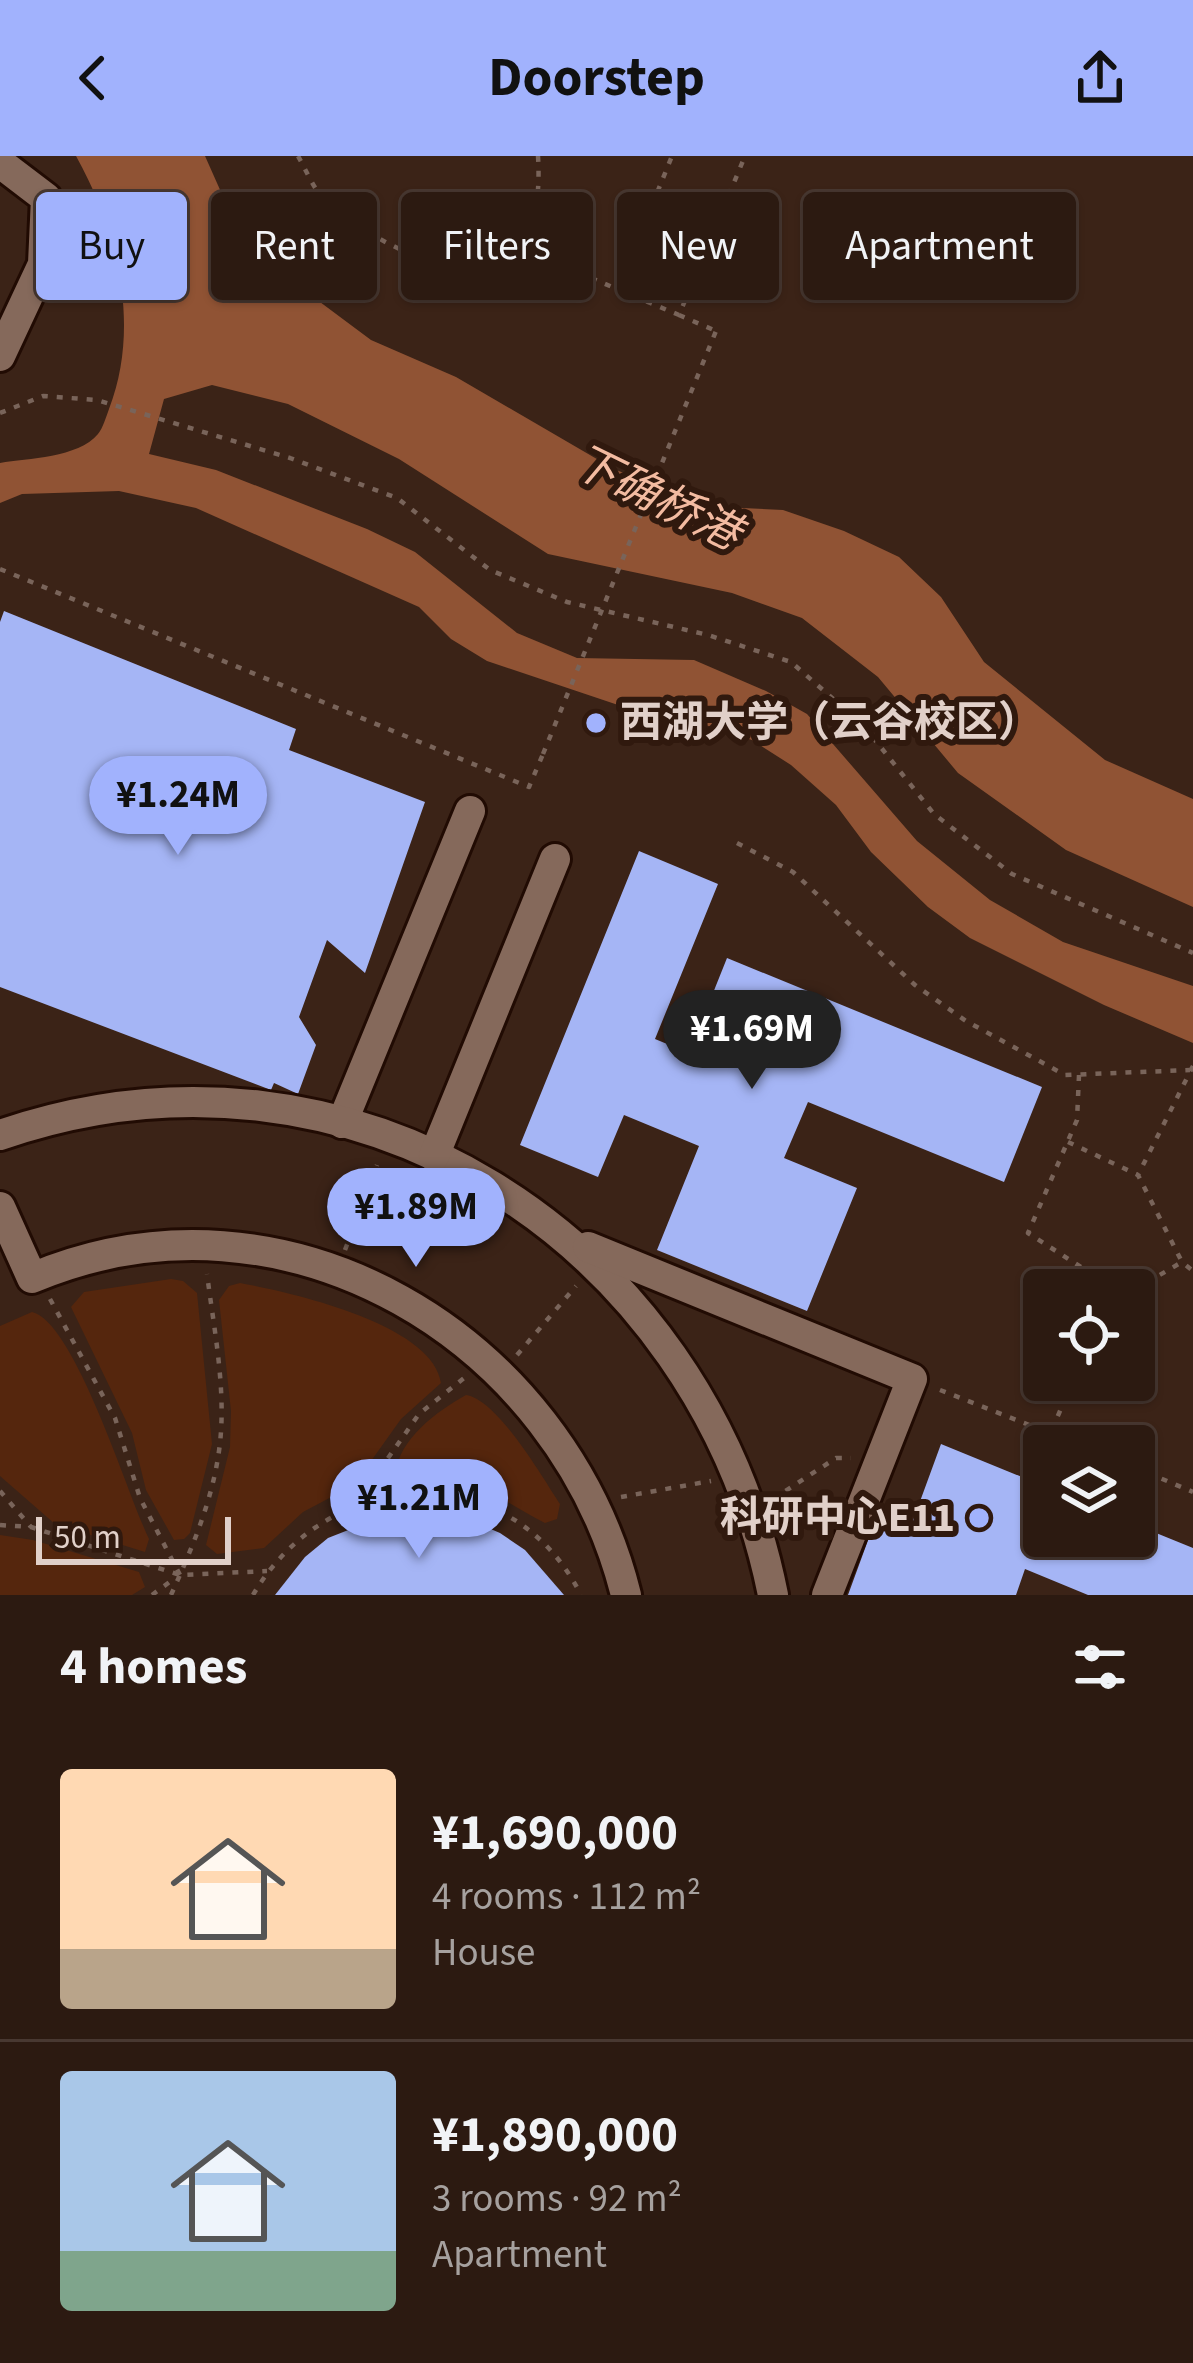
<!DOCTYPE html>
<meta charset="utf-8">
<style>
body{margin:0;font-family:"Source Sans 3","Noto Sans SC",sans-serif;background:#38271f;color:#f1f3f6;height:100vh;display:flex;flex-direction:column;font-size:45px;white-space:nowrap}
*{box-sizing:border-box;margin:0}
p{font-size:39px;color:#a6a19f}
.icon{flex:none;width:66px;height:66px;fill:none;stroke:currentColor;stroke-width:2;stroke-linecap:round;stroke-linejoin:round}
.map{position:relative;height:1439px;overflow:hidden}
.sheet{display:flex;flex-direction:column;background:#2c1a11;flex:1}
.sheet>*{flex:none}
.banner{position:absolute;left:36px;top:36px;width:1122px;height:108px;display:flex;gap:24px}
.buttons{position:absolute;left:1023px;top:1113px;display:grid;gap:24px}
.buttons a{display:grid;place-items:center;width:132px;height:132px;border-radius:12px;background:#2c1a11;box-shadow:0 3px 9px #0004,0 0 0 3px #483831;font-size:60px}
.scale{position:absolute;left:36px;bottom:30px;width:195px;box-sizing:border-box;padding-left:12px;border:6px solid #e1d0c9;border-top:0;font-size:33px;line-height:42px;white-space:nowrap;color:#e1d0c9;-webkit-text-stroke:9px #30190e;paint-order:stroke}
.price{position:absolute;translate:-50% -102px;padding:0 27px;border-radius:42px;background:#a1b2fd;color:#111;font-size:39px;line-height:78px;filter:drop-shadow(0 3px 6px #0008)}
.price::after{content:'';position:absolute;left:50%;top:72px;width:36px;height:27px;margin-left:-18px;background:inherit;clip-path:polygon(0 0,100% 0,50% 100%)}
.price.selected{background:#222;color:#fff}
ul{padding:0;list-style:none}
li{display:flex;align-items:center;gap:36px;height:300px;padding:0 60px}
li+li{border-top:3px solid #483831}
li span{display:grid;place-items:center;flex:none;width:336px;height:240px;border-radius:12px;color:#555}
li>.icon{margin-inline-start:auto}
span .icon{width:144px;height:144px;fill:#fffc;stroke-width:1}
li b{font-size:51px}
h2{display:flex;justify-content:space-between;align-items:center;height:144px;padding:0 60px;font-size:51px}
.chip{padding:0 42px;border-radius:12px;background:#2c1a11;box-shadow:0 3px 9px #0004,0 0 0 3px #483831;font-size:42px;line-height:108px}
.chip.selected{background:#a1b2fd;color:#111}
header{display:flex;justify-content:space-between;align-items:center;height:156px;padding:0 60px;background:#a1b2fd;color:#111;font-size:54px;font-weight:700}
.map>svg:first-child{display:block}
.green{fill:#55260d}
.water{fill:#905334}
.building{fill:#a5b5f5}
.lines{fill:none;stroke-linecap:round;stroke-linejoin:round}
.minor-casing{stroke:#210b03;stroke-width:36}
.path{stroke:#79645a;stroke-width:4.5;stroke-dasharray:6 9;stroke-linecap:butt}
.minor{stroke:#85695b;stroke-width:30}
.path-bridge{stroke:#79645a;stroke-width:4.5;stroke-dasharray:6 9;stroke-linecap:butt}
.poi-dot{fill:#a1b2fd;stroke:#30190e;stroke-width:4.5}
.labels{text-anchor:middle;dominant-baseline:central;stroke-width:12;stroke-linejoin:round;paint-order:stroke}
.poi-label{font-size:42px;font-weight:bold;fill:#e1d0c9;stroke:#30190e;text-anchor:start}
.water-label{font-size:45px;font-style:italic;fill:#f3bba1;stroke:#30190e}
</style>
<header><svg class="icon" aria-label="back" viewBox="0 0 24 24"><path d="M15 5l-7 7 7 7"/></svg>Doorstep<svg class="icon" aria-label="share" viewBox="0 0 24 24"><path d="M12 15V3M7 8l5-5 5 5M5 13v7h14v-7"/></svg></header>
<div class="map">
<svg width="1193" height="1439" viewBox="0 0 1193 1439">
<rect width="100%" height="100%" fill="#3b2317"/>
<g class="green">
<path d="M171,1123L183,1125L197,1137L212,1288L190,1377L184,1383L174,1384L146,1334L132,1277L71,1151L84,1136Z"/>
<path d="M240,1127C290,1136 433,1168 441,1227L401,1263L354,1329L303,1356L264,1392L217,1398L206,1389L230,1291L231,1255L219,1144L229,1130Z"/>
<path d="M32,1156C75,1166 128,1340 149,1383L145,1396L55,1368L0,1320V1170Z"/>
<path d="M466,1239C498,1244 542,1321 560,1348L557,1363L545,1367C520,1355 500,1339 473,1330C449,1323 416,1331 395,1318C400,1282 436,1256 466,1239Z"/>
<path d="M0,1379L33,1384L139,1416L145,1431L132,1439H0Z"/>
</g>
<path class="water" d="M76,0H205L229,54L273,111L371,184L456,221L614,313L672,337L721,351L783,354L844,375L899,401L941,441L984,506L1105,604L1193,643V751L1066,694L958,617L878,521L802,462L732,437L548,398L399,303L288,248L212,229L164,243L149,298L216,314L367,373L415,396L517,477L577,502L694,504L766,535L807,558L917,685L990,744L1063,786L1193,830V887L1104,849L970,782L928,751L871,696L836,649L791,609L752,584L656,553H630L487,505L451,483L419,451L196,352L119,335L22,338L0,347V307C28,302 78,302 98,278C103,272 106,261 109,253C141,170 118,75 76,0Z"/>
<g class="building">
<path d="M4,455L296,573L289,594L425,646L365,817L327,784L299,861L316,889L298,938L274,927L271,934L0,831V466Z"/>
<path d="M639,695L718,728L655,883L689,897L727,802L1042,931L1004,1026L808,946L784,1002L857,1032L807,1155L657,1094L699,990L624,959L598,1021L520,989Z"/>
<path d="M941,1288L1044,1330V1380H1134V1368L1193,1392V1439H1088L1025,1413L1016,1439H848L878,1357L911,1370Z"/>
<path d="M413,1356L472,1365L500,1377L525,1394L564,1439H275L305,1401L328,1382L384,1360Z"/>
</g>
<g class="lines">
<g class="minor-casing">
<g id="minor">
<path d="M0,7L46,42L43,108L0,200"/>
<path d="M342,967L470,655"/>
<path d="M0,979C352,858 702,1083 773,1439"/>
<path d="M434,1000L555,703"/>
<path d="M0,1051L32,1122C286,1015 562,1182 626,1439"/>
<path d="M588,1091L912,1223L827,1439"/>
</g>
</g>
<g class="path">
<path d="M298,0C305,12 312,29 321,40C343,63 377,83 406,96C500,137 544,100 538,0"/>
<path d="M652,50L714,74"/>
<path d="M522,93L679,159L745,0"/>
<path d="M618,133L672,0"/>
<path d="M679,159L716,175"/>
<path d="M0,257L43,240L97,244L290,302L397,342L490,414L567,446L708,479L791,506L863,569L934,658L1012,718L1193,797"/>
<path d="M0,413L529,631L543,598"/>
<path d="M737,687L793,716L915,829L966,865L1065,919L1190,914"/>
<path d="M1193,910L1138,1019L1182,1106L1193,1115"/>
<path d="M1079,919L1077,964L1028,1077L1087,1115L1094,1134"/>
<path d="M1068,986L1138,1019"/>
<path d="M345,1094L377,1009"/>
<path d="M1134,1134L1182,1106"/>
<path d="M50,1143L115,1262L140,1342L180,1419"/>
<path d="M517,1199L576,1130"/>
<path d="M940,1234L1083,1290"/>
<path d="M1052,1274L1073,1224"/>
<path d="M1134,1311L1193,1336"/>
<path d="M0,1335L31,1371"/>
<path d="M621,1341L711,1325"/>
<path d="M369,1343L386,1305L419,1258L464,1222"/>
<path d="M773,1343L836,1302H851"/>
<path d="M0,1369L31,1371L180,1419L267,1415"/>
<path d="M152,1439L175,1422"/>
<path d="M171,1439C193,1390 214,1341 220,1287C226,1232 214,1173 207,1118"/>
<path d="M253,1439C328,1310 510,1298 581,1439"/>
</g>
<use href="#minor" class="minor"/>
<path class="path-bridge" d="M543,598L716,175"/>
</g>
<g class="poi-dot">
<circle cx="596" cy="567" r="12"/>
<circle cx="979" cy="1362" r="12"/>
</g>
<g class="labels">
<g class="poi-label">
<text x="620" y="567">西湖大学（云谷校区）</text>
<text x="955" y="1362" text-anchor="end">科研中心E11</text>
</g>
<g class="water-label">
<text transform="translate(656 342) rotate(26)">下确桥港</text>
</g>
</g>
</svg>
<div class="buttons">
<a><svg class="icon" aria-label="locate" viewBox="0 0 24 24"><circle cx="12" cy="12" r="6"/><path d="M12 2v4M12 18v4M2 12h4M18 12h4"/></svg></a>
<a><svg class="icon" aria-label="layers" viewBox="0 0 24 24"><path d="M12 4l9 5-9 5-9-5zM3 14l9 5 9-5"/></svg></a>
</div>
<div class="scale">50 m</div>
<b class="price" style="left:178px;top:702px">¥1.24M</b>
<b class="price selected" style="left:752px;top:936px">¥1.69M</b>
<b class="price" style="left:416px;top:1114px">¥1.89M</b>
<b class="price" style="left:419px;top:1405px">¥1.21M</b>
<div class="banner">
<a class="chip selected">Buy</a>
<a class="chip">Rent</a>
<a class="chip">Filters</a>
<a class="chip">New</a>
<a class="chip">Apartment</a>
</div>
</div>
<section class="sheet">
<h2>4 homes<svg class="icon" aria-label="filters" viewBox="0 0 24 24"><path d="M4 7h16M4 17h16"/><circle cx="9" cy="7" r="2"/><circle cx="15" cy="17" r="2"/></svg></h2>
<ul>
<li><span style="background:linear-gradient(#ffd9b3 75%,#b9a48a 0)"><svg class="icon" aria-label="home" viewBox="0 0 24 24"><path d="M3 11l9-7 9 7M6 9v11h12V9"/></svg></span><div><b>¥1,690,000</b><p>4 rooms · 112 m²</p><p>House</p></div></li>
<li><span style="background:linear-gradient(#a9c7e8 75%,#7fa58c 0)"><svg class="icon" aria-label="home" viewBox="0 0 24 24"><path d="M3 11l9-7 9 7M6 9v11h12V9"/></svg></span><div><b>¥1,890,000</b><p>3 rooms · 92 m²</p><p>Apartment</p></div></li>
</ul>
</section>
